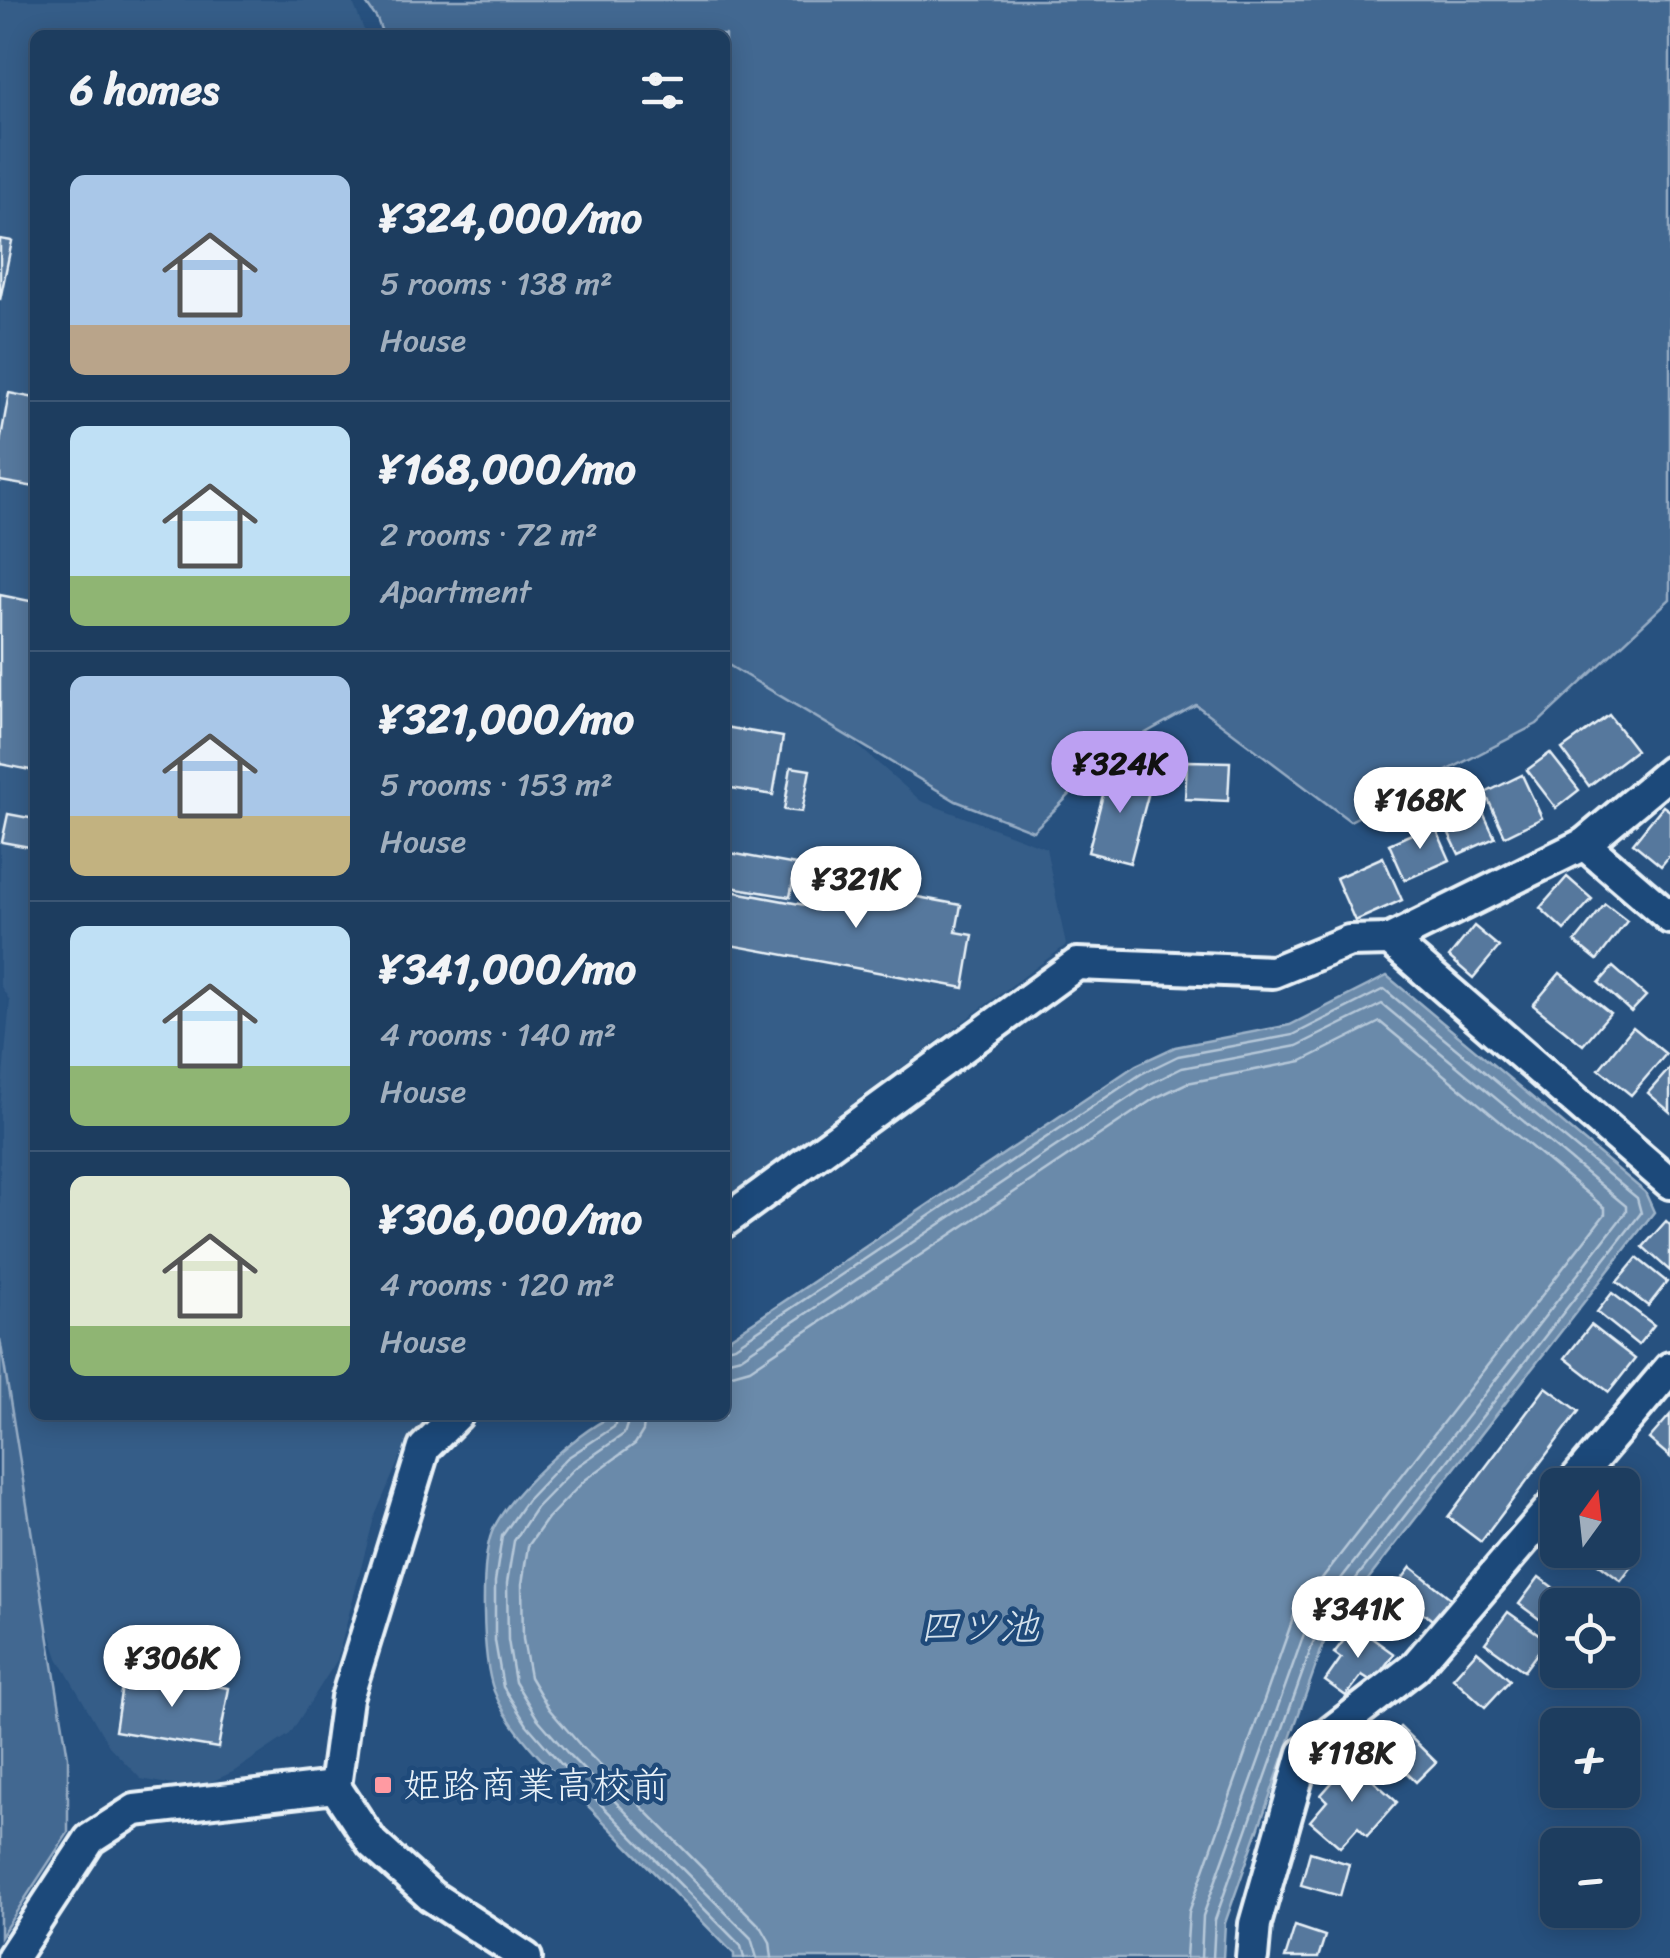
<!DOCTYPE html>
<meta charset="utf-8">
<style>
body{margin:0;font-family:Sriracha,"Klee One",sans-serif;background:#254465;color:#f1f3f6;height:100vh;display:flex;flex-direction:column;font-size:38px;white-space:nowrap}
*{box-sizing:border-box;margin:0}
p{font-size:32px;color:#a0aebd}
.icon{flex:none;width:55px;height:55px;fill:none;stroke:currentColor;stroke-width:2;stroke-linecap:round;stroke-linejoin:round}
.map{position:relative;flex:1;overflow:hidden}
.side{position:absolute;left:30px;top:30px;width:700px;height:1390px;display:flex;flex-direction:column;background:#1d3d5f;border-radius:15px;box-shadow:0 5px 25px #0003,0 0 0 2px #3b5674}
.side>*{flex:none}
.needle{width:65px;rotate:15deg}
.controls{position:absolute;left:1540px;top:1468px;display:grid;gap:20px}
.controls a{display:grid;place-items:center;width:100px;height:100px;border-radius:15px;background:#1d3d5f;box-shadow:0 5px 25px #0003,0 0 0 2px #3b5674;font-size:50px}
.price{position:absolute;translate:-50% -85px;padding:0 22px;border-radius:35px;background:#fff;color:#222;font-size:32px;line-height:65px;filter:drop-shadow(0 2px 5px #0008)}
.price::after{content:'';position:absolute;left:50%;top:60px;width:30px;height:22px;margin-left:-15px;background:inherit;clip-path:polygon(0 0,100% 0,50% 100%)}
.price.current{background:#bca0f2;color:#111}
ul{padding:0;list-style:none}
li{display:flex;align-items:center;gap:30px;height:250px;padding:0 40px}
li+li{border-top:2px solid #3b5674}
li span{display:grid;place-items:center;flex:none;width:280px;height:200px;border-radius:15px;color:#555}
li>.icon{margin-inline-start:auto}
span .icon{width:120px;height:120px;fill:#fffc;stroke-width:1}
li b{font-size:42px}
h2{display:flex;justify-content:space-between;align-items:center;height:120px;padding:0 40px;font-size:42px}
.map>svg:first-child{display:block}
.built{fill:#355d88}
.green{fill:#436891;stroke:#96acc4;stroke-width:2.5}
.water{fill:#6b8aaa;stroke:#9db3c9;stroke-width:2.5}
.lines{fill:none;stroke-linecap:round;stroke-linejoin:round}
.shore{stroke:#b6c8d9;stroke-width:2.5}
.building{fill:#57789d;stroke:#e8f1f8;stroke-width:2.5}
.street-casing{stroke:#e8f1f8;stroke-width:38}
.street{stroke:#1f4a7a;stroke-width:30}
.poi-dot{fill:#ff9aa2;stroke:#1f4a7a;stroke-width:4}
.labels{text-anchor:middle;dominant-baseline:central;stroke-width:9;stroke-linejoin:round;paint-order:stroke}
.poi-label{font-size:38px;fill:#e8f1f8;stroke:#1f4a7a;text-anchor:start}
.water-label{font-size:40px;font-style:italic;fill:#d5e2ec;stroke:#1f4a7a}
</style>
<div class="map">
<svg width="1670" height="1958" viewBox="0 0 1670 1958">
<rect width="100%" height="100%" fill="#27517f"/>
<filter id="ink" filterUnits="userSpaceOnUse"><feTurbulence type="fractalNoise" baseFrequency=".01" numOctaves="2"/><feDisplacementMap in="SourceGraphic" scale="20" xChannelSelector="R" yChannelSelector="G"/><feConvolveMatrix kernelMatrix="1 2 1 2 8 2 1 2 1" color-interpolation-filters="sRGB"/></filter>
<g filter="url(#ink)">
<g class="built">
<path d="M0,0H352L366,35H35V1415H433L408,1439L374,1518L337,1660L290,1734L233,1772L195,1789L141,1779L109,1746L58,1658L11,1514L0,1413V1109L10,1001L0,985Z"/>
<path d="M725,656L839,729L921,801L1046,848L1066,945L725,1199Z"/>
</g>
<g class="green">
<path d="M364,0H1670V599L1537,724L1350,821L1196,705L1115,750L1033,831L956,801L725,663V35H383L377,19Z"/>
<path d="M0,1339L68,1757V1833L0,1937Z"/>
</g>
<path class="water" d="M1387,976L1645,1192L1654,1212L1328,1631L1225,1923L1223,1958H734V1954C688,1907 642,1860 595,1813C562,1780 511,1735 494,1691C482,1659 480,1562 492,1532C507,1496 576,1432 611,1417C628,1409 702,1415 725,1415V1341L1136,1065L1175,1047L1290,1025Z"/>
<g class="lines">
<g class="shore">
<path d="M725,1348L735,1346L1141,1074L1178,1056L1293,1035L1384,989L1637,1198L1641,1213L1319,1626L1215,1920L1213,1958"/>
<path d="M725,1361L741,1357L1148,1085L1182,1068L1297,1046L1382,1004L1626,1206V1212L1309,1620L1203,1916L1201,1958"/>
<path d="M725,1376L750,1369L1155,1098L1187,1083L1302,1061L1380,1022L1605,1208V1214L1295,1613L1189,1912L1186,1958"/>
<path d="M618,1415L614,1427L567,1458L527,1500L502,1536L495,1582V1641L503,1687L527,1725L561,1764L741,1946L744,1958"/>
<path d="M630,1415L624,1434L575,1468L536,1508L514,1541L507,1583L508,1640L515,1682L537,1718L570,1756L751,1938L757,1958"/>
<path d="M645,1415L643,1431L635,1444L585,1480L548,1518L528,1546L522,1584L523,1639L530,1677L549,1709L581,1746L762,1928L770,1942L772,1958"/>
</g>
</g>
<g class="building">
<path d="M0,239L12,241L0,300Z"/>
<path d="M9,393L35,398V487L0,481V443Z"/>
<path d="M0,595L35,602V771L0,764Z"/>
<path d="M1609,715L1636,750L1589,786L1562,749Z"/>
<path d="M725,727L783,737L773,795L725,787Z"/>
<path d="M1550,753L1579,790L1556,808L1527,770Z"/>
<path d="M1187,761L1230,762L1228,801L1185,799Z"/>
<path d="M791,767L810,770L802,812L784,810Z"/>
<path d="M1110,768L1152,780L1130,863L1088,852Z"/>
<path d="M1522,775L1542,818L1505,836L1485,793Z"/>
<path d="M1479,804L1495,838L1459,854L1443,821Z"/>
<path d="M1663,806L1670,811V855L1661,866L1633,843Z"/>
<path d="M8,814L35,819V848L2,842Z"/>
<path d="M1434,824L1450,860L1405,880L1389,844Z"/>
<path d="M725,852L796,865L790,897L725,886Z"/>
<path d="M1383,857L1402,900L1355,921L1336,878Z"/>
<path d="M810,877L961,905L956,932L973,935L964,988L725,944V890L805,905Z"/>
<path d="M1567,877L1592,899L1564,930L1540,908Z"/>
<path d="M1605,904L1627,921L1597,960L1575,942Z"/>
<path d="M1474,926L1499,947L1473,978L1449,957Z"/>
<path d="M1613,967L1646,996L1631,1012L1599,983Z"/>
<path d="M1560,973L1610,1013L1583,1045L1533,1005Z"/>
<path d="M1633,1027L1666,1054L1631,1095L1599,1069Z"/>
<path d="M1670,1068V1112L1648,1093Z"/>
<path d="M1666,1221L1670,1225V1271L1643,1247Z"/>
<path d="M1637,1258L1667,1282L1648,1306L1617,1282Z"/>
<path d="M1612,1293L1654,1325L1638,1345L1597,1312Z"/>
<path d="M1591,1325L1635,1359L1609,1392L1565,1358Z"/>
<path d="M1546,1387L1579,1411L1481,1542L1448,1517Z"/>
<path d="M1670,1415V1457L1649,1439Z"/>
<path d="M1622,1543L1640,1556L1621,1581L1582,1552L1622,1550Z"/>
<path d="M1411,1567L1453,1600L1436,1623L1394,1590Z"/>
<path d="M1539,1577L1574,1603L1558,1605V1625L1554,1630L1519,1604Z"/>
<path d="M1508,1612L1547,1640L1524,1671L1485,1643Z"/>
<path d="M1355,1626L1394,1654L1373,1682L1362,1675L1346,1696L1325,1681L1341,1658L1334,1653Z"/>
<path d="M1477,1651L1510,1680L1485,1707L1453,1678Z"/>
<path d="M124,1673L229,1688L218,1748L115,1731Z"/>
<path d="M1400,1727L1436,1762L1416,1782L1380,1747Z"/>
<path d="M1351,1761L1397,1802L1367,1836L1358,1827L1340,1847L1310,1821L1327,1801L1321,1795Z"/>
<path d="M1310,1852L1349,1864L1340,1896L1301,1885Z"/>
<path d="M1295,1926L1325,1936L1318,1958H1285Z"/>
</g>
<g class="lines">
<g class="street-casing">
<g id="street">
<path d="M1584,844L1670,918"/>
<path d="M1390,940L1670,1183"/>
<path d="M725,1221L1077,964L1273,972L1349,941L1390,940L1584,844L1670,772"/>
<path d="M457,1415L424,1448L347,1698L335,1787L372,1843L431,1896L526,1958"/>
<path d="M1571,1485L1670,1368"/>
<path d="M12,1958L90,1839L135,1810L335,1787"/>
<path d="M1252,1958L1255,1924L1304,1753L1415,1667L1558,1500"/>
</g>
</g>
<use href="#street" class="street"/>
</g>
</g>
<rect class="poi-dot" x="373" y="1775" width="20" height="20" rx="5"/>
<g class="labels">
<g class="poi-label">
<text x="403" y="1785">姫路商業高校前</text>
</g>
<g class="water-label">
<text x="979" y="1626">四ツ池</text>
</g>
</g>
</svg>
<div class="controls">
<a><svg class="needle" viewBox="-14 -14 28 28"><path d="M0-13l5 13h-10z" fill="#e53935"/><path d="M0 13l5-13h-10z" fill="#a0aebd"/></svg></a>
<a><svg class="icon" aria-label="locate" viewBox="0 0 24 24"><circle cx="12" cy="12" r="6"/><path d="M12 2v4M12 18v4M2 12h4M18 12h4"/></svg></a>
<a>+</a>
<a>−</a>
</div>
<b class="price current" style="left:1120px;top:816px">¥324K</b>
<b class="price" style="left:1420px;top:852px">¥168K</b>
<b class="price" style="left:856px;top:931px">¥321K</b>
<b class="price" style="left:1358px;top:1661px">¥341K</b>
<b class="price" style="left:172px;top:1710px">¥306K</b>
<b class="price" style="left:1352px;top:1805px">¥118K</b>
<section class="side">
<h2>6 homes<svg class="icon" aria-label="filters" viewBox="0 0 24 24"><path d="M4 7h16M4 17h16"/><circle cx="9" cy="7" r="2"/><circle cx="15" cy="17" r="2"/></svg></h2>
<ul>
<li><span style="background:linear-gradient(#a9c7e8 75%,#b9a48a 0)"><svg class="icon" aria-label="home" viewBox="0 0 24 24"><path d="M3 11l9-7 9 7M6 9v11h12V9"/></svg></span><div><b>¥324,000/mo</b><p>5 rooms · 138 m²</p><p>House</p></div></li>
<li><span style="background:linear-gradient(#bfe0f5 75%,#8fb573 0)"><svg class="icon" aria-label="home" viewBox="0 0 24 24"><path d="M3 11l9-7 9 7M6 9v11h12V9"/></svg></span><div><b>¥168,000/mo</b><p>2 rooms · 72 m²</p><p>Apartment</p></div></li>
<li><span style="background:linear-gradient(#a9c7e8 70%,#c2b280 0)"><svg class="icon" aria-label="home" viewBox="0 0 24 24"><path d="M3 11l9-7 9 7M6 9v11h12V9"/></svg></span><div><b>¥321,000/mo</b><p>5 rooms · 153 m²</p><p>House</p></div></li>
<li><span style="background:linear-gradient(#bfe0f5 70%,#8fb573 0)"><svg class="icon" aria-label="home" viewBox="0 0 24 24"><path d="M3 11l9-7 9 7M6 9v11h12V9"/></svg></span><div><b>¥341,000/mo</b><p>4 rooms · 140 m²</p><p>House</p></div></li>
<li><span style="background:linear-gradient(#dfe7d0 75%,#8fb573 0)"><svg class="icon" aria-label="home" viewBox="0 0 24 24"><path d="M3 11l9-7 9 7M6 9v11h12V9"/></svg></span><div><b>¥306,000/mo</b><p>4 rooms · 120 m²</p><p>House</p></div></li>
</ul>
</section>
</div>
